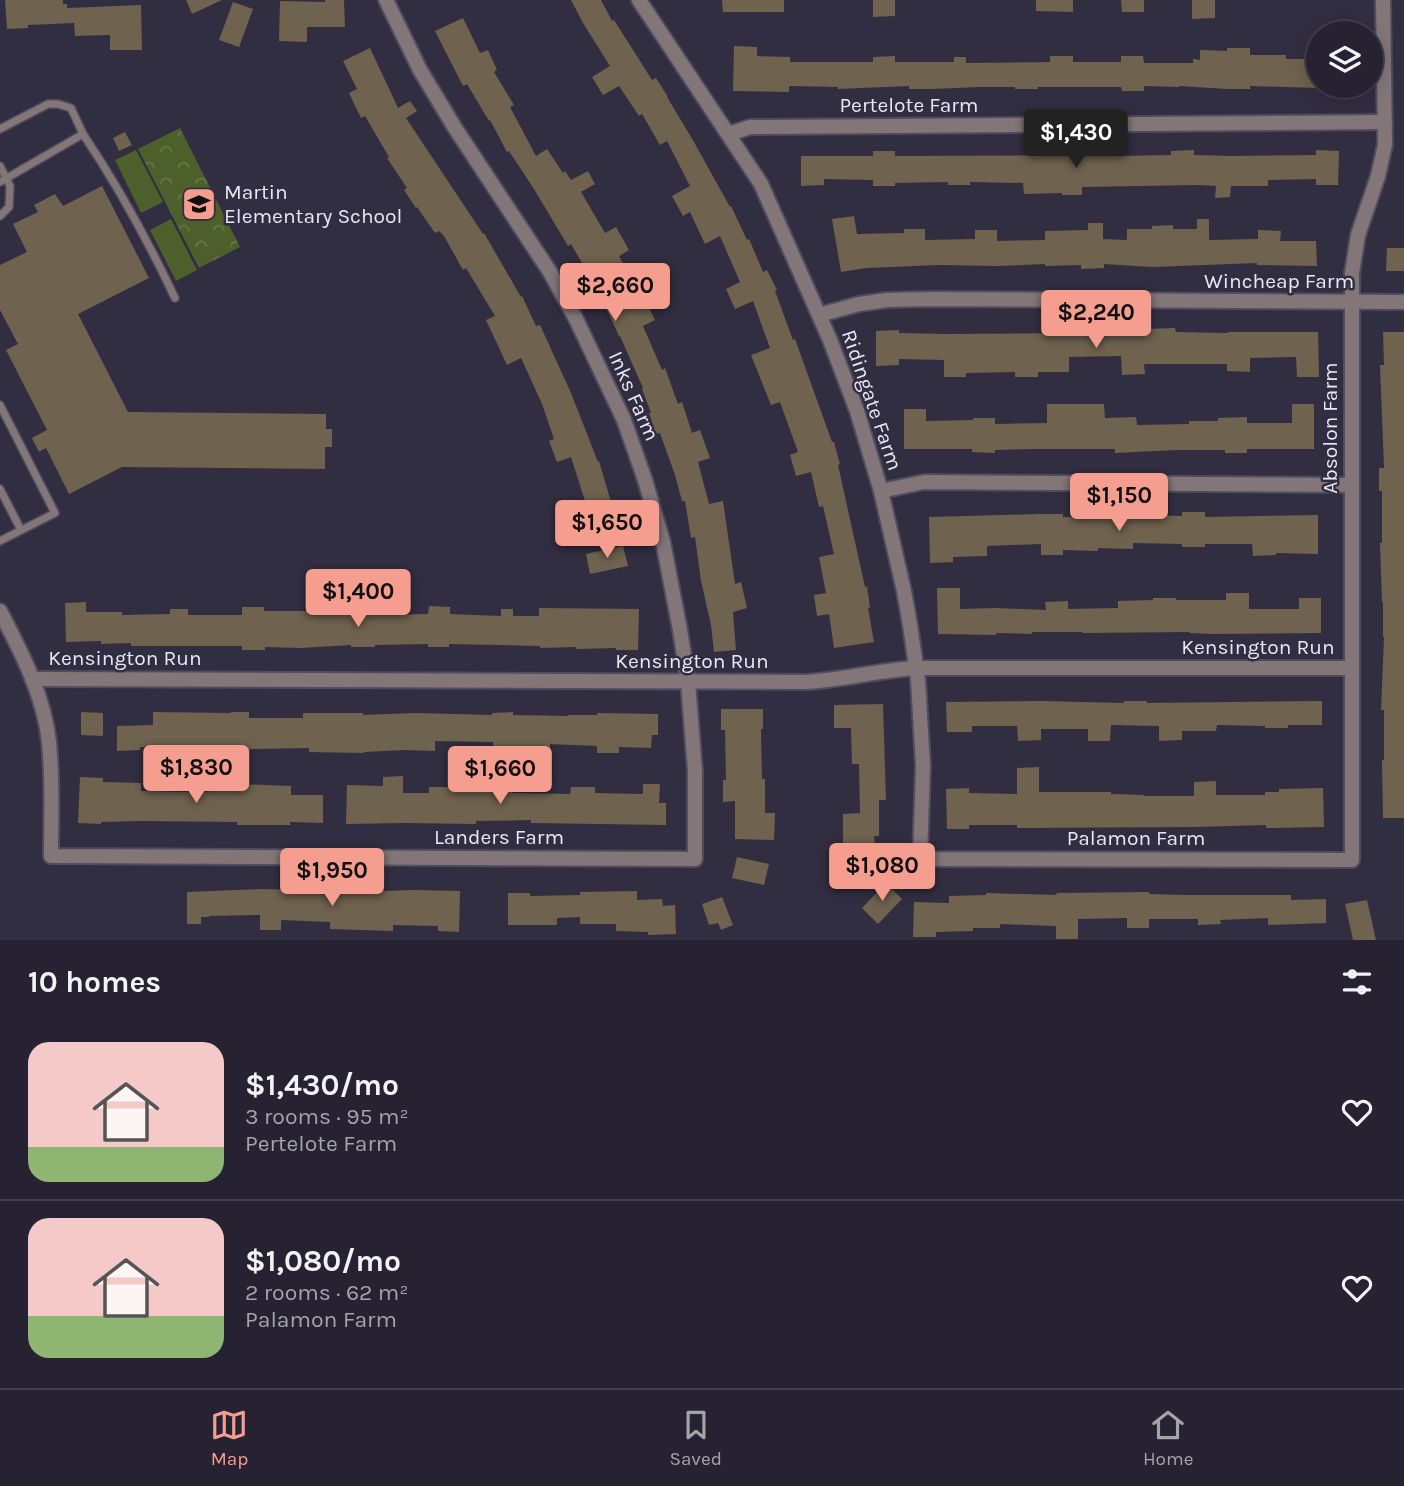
<!DOCTYPE html>
<meta charset="utf-8">
<style>
body{margin:0;font-family:Karla,sans-serif;background:#2e2a39;color:#f1f3f6;height:100vh;display:flex;flex-direction:column;font-size:26px;white-space:nowrap}
*{box-sizing:border-box;margin:0}
p{font-size:23px;color:#a4a4ab}
.icon{flex:none;width:38px;height:38px;fill:none;stroke:currentColor;stroke-width:2;stroke-linecap:round;stroke-linejoin:round}
.map{position:relative;height:940px;overflow:hidden}
.panel{display:flex;flex-direction:column;background:#262231;flex:1}
.panel>*{flex:none}
.tools{position:absolute;left:1306px;top:21px;display:grid;gap:14px}
.tools a{display:grid;place-items:center;width:77px;height:77px;border-radius:50%;background:#262231;box-shadow:0 4px 18px #0003,0 0 0 2px #423f4d;font-size:35px}
.price{position:absolute;translate:-50% -60px;padding:0 16px;border-radius:7px;background:#f59d8f;color:#111;font-size:23px;line-height:46px;filter:drop-shadow(0 2px 4px #0008)}
.price::after{content:'';position:absolute;left:50%;top:42px;width:21px;height:16px;margin-left:-10px;background:inherit;clip-path:polygon(0 0,100% 0,50% 100%)}
.price.selected{background:#222;color:#fff}
ul{padding:0;list-style:none}
li{display:flex;align-items:center;gap:21px;height:175px;padding:0 28px}
li+li{border-top:2px solid #423f4d}
li span{display:grid;place-items:center;flex:none;width:196px;height:140px;border-radius:21px;color:#555}
li>.icon{margin-inline-start:auto}
span .icon{width:84px;height:84px;fill:#fffc;stroke-width:1}
li b{font-size:30px}
h2{display:flex;justify-content:space-between;align-items:center;height:84px;padding:0 28px;font-size:30px}
.tabs{display:flex;justify-content:space-around;align-items:center;height:98px;border-top:2px solid #423f4d;background:#262231;font-size:19px;color:#a4a4ab}
.tabs a{display:grid;justify-items:center;gap:4px}
.tabs .selected{color:#f59d8f}
.map>svg:first-child{display:block}
.green{fill:#4d5f2b}
.park{fill:url(#park-crowns)}
.building{fill:#6f624f}
.lines{fill:none;stroke-linecap:round;stroke-linejoin:round}
.lane-casing{stroke:#4f4c5e;stroke-width:10}
.street-casing{stroke:#4f4c5e;stroke-width:18}
.lane{stroke:#827679;stroke-width:7}
.street{stroke:#827679;stroke-width:14}
.labels{text-anchor:middle;dominant-baseline:central;stroke-width:5;stroke-linejoin:round;paint-order:stroke}
.street-label{font-size:21px;fill:#e9e7f4;stroke:#322e41}
.poi-label{font-size:21px;fill:#e9e7f4;stroke:#322e41;text-anchor:start}
</style>
<div class="map">
<svg width="1404" height="940" viewBox="0 0 1404 940">
<defs>
<pattern id="park-crowns" width="20" height="18" patternUnits="userSpaceOnUse" patternTransform="scale(1.75)"><rect width="20" height="18" fill="#4d5f2b"/><path d="M2 6a3 3 0 1 1 6 0M12 15a3 3 0 1 1 6 0" fill="none" stroke="#67764a"/></pattern>
</defs>
<rect width="100%" height="100%" fill="#322e41"/>
<g class="green">
<path d="M136,150L163,202L141,213L115,160Z"/>
<path d="M171,219L197,270L176,281L150,230Z"/>
</g>
<path class="park" d="M180,128L240,247L199,268L138,149Z"/>
<g class="building">
<path d="M5,0H63V4H67V8L141,5L142,50H110V35L75,36L74,23L28,25V28L7,29Z"/>
<path d="M186,0H222L192,14Z"/>
<path d="M325,0H344L345,27H307V42L279,41L280,1L325,2Z"/>
<path d="M571,0H601L612,21L614,20L652,80L656,78L668,97H667L694,142L730,207L731,206L747,240L749,239L763,272L767,270L777,290L775,291L793,340L795,339L832,442H834L840,464L838,465L865,587L867,586L870,608H868L874,642L834,648L829,614L817,616L814,595L826,593L819,557L834,554L823,506L819,507L811,472L796,476L790,455L798,452L780,402L771,405L751,355L770,348L753,301L735,309L726,289L740,282L720,236L705,244L690,212L683,216L672,196L690,186L667,141L660,145L642,114L639,116L619,86L603,95L592,77L610,66L583,23Z"/>
<path d="M722,0H784V12H723Z"/>
<path d="M873,0H895V16L873,17Z"/>
<path d="M1036,0H1073V12L1036,11Z"/>
<path d="M1121,0H1144V12H1122Z"/>
<path d="M1192,0H1215V18L1192,19Z"/>
<path d="M233,2L253,9L239,47L219,40Z"/>
<path d="M463,18L480,53L488,50L497,70L494,72L514,105L510,107L536,156L547,149L563,173L565,171L571,180L588,171L595,184L581,192L605,233L616,227L629,250L619,256L642,299L644,298L655,320L643,326L662,370L665,368L678,404L682,402L692,433L700,430L710,458L698,462L709,504L723,501L735,584L741,582L747,608L733,612L736,650L714,652L711,625L701,581L695,537L691,538L685,501H682L675,475L660,433L656,434L649,413H651L642,389L643,388L620,336H619L605,306L603,307L590,282L592,280L571,244L568,246L534,189L509,151L507,152L490,120L489,121L467,84L463,86L435,31Z"/>
<path d="M734,46L757,47V56L790,57V62H873V57L895,56V62H954V57H966V63L1050,62V56H1073V62H1121V56H1143L1144,63H1193V59L1200,60V50L1227,51V48H1250V55H1286V59H1318V88L1250,86V89H1228L1179,86V87L1144,86V91H1122L1121,87H1038V89H1015V87H980L931,89H909V86L838,89V87L789,86V92L733,91Z"/>
<path d="M370,48L398,108L410,101L417,111L406,118L483,234L484,233L521,297L522,296L536,326L540,325L571,393L598,462L599,461L616,519L590,526L586,504L571,457L557,462L549,441L554,439L542,404L521,358L507,365L486,320L495,316L466,268L463,270L444,236L439,231L435,233L417,207L416,208L404,190L407,188L387,158L389,157L365,116L361,118L349,93L357,89L343,61Z"/>
<path d="M125,132L132,145L119,151L113,138Z"/>
<path d="M1194,150V155L1231,156L1316,155V150L1339,151L1338,185H1316V179L1268,180V186H1231L1230,197L1215,198L1216,186L1198,185L1082,187V195H1062V193L1024,194L1023,183L970,182V185H948V182L895,183V186H873V180L824,179V185L801,186V156H873V151H895V156L1098,155V151H1120V156L1171,155V151Z"/>
<path d="M102,186L149,278L78,314L128,412L326,414V429H332V447H325V469L122,467L69,494L46,448L39,452L32,438L47,430L6,350L18,344L0,310V265L27,252L13,224L38,212L34,205L55,194L63,206Z"/>
<path d="M854,216L857,234L904,233V229H925V240L975,239V230H997V241L1045,240V231L1088,230V223H1103V239L1127,240V229H1152V226L1173,225V229H1197V219H1209V240L1258,239V230L1281,231L1280,241H1316L1317,266L1257,265V263L1152,267L1104,264V268L1081,269V265L1045,266V264L997,266L939,265L866,268L841,272L832,219Z"/>
<path d="M1387,248H1404V271H1386Z"/>
<path d="M1175,328L1176,332L1228,333V332H1318L1319,377H1297L1296,357L1250,358V372L1227,371V364H1144L1145,374L1122,375L1121,356L1069,357V372H1038V377H1015V372L966,373V377H944V360L899,359V365L876,366V331L899,330V333L945,334L1086,333V331Z"/>
<path d="M1383,332H1404V818H1383L1382,760H1384V710H1381L1384,637H1383V602H1382L1380,543H1382V491H1379V468H1384L1380,365H1384Z"/>
<path d="M1047,404H1104L1105,418L1136,417L1137,425L1189,424V421H1218V418L1247,417V423H1292V404H1314V449H1247V453H1225V450H1176L1115,453V449H1031L995,450V453L972,452V449H904V409H926V421L973,420V418H995V424L1047,423Z"/>
<path d="M1182,512H1205V517L1318,515V554L1276,553V555L1253,556L1252,544H1205V547H1182V544L1133,543V549L1098,548V551L1063,550V555H1041V544L987,546V556L953,557V562L930,563L929,517L1041,514H1063V517H1112V514L1182,516Z"/>
<path d="M623,546L628,566L590,574L586,554Z"/>
<path d="M937,588H960V609L996,608L1046,610L1045,602L1068,601V609L1118,608V601L1153,600V598H1176V600H1226V593H1249V609H1299V598H1321V633L1212,634L1190,633V632L1082,633V632H1032V634L996,633V635L938,634Z"/>
<path d="M86,602V612H122V615L170,614V609H188V615H242V607H264V611H327V615L358,614V607H376V615L428,614L429,606L450,607V614L501,616V609H513V616H539V608L639,609L638,650H616V648L576,649V647L540,648V646L500,645L449,644V647H428V644L375,645V647H351V645L300,648L265,647V650H242V646H131V643L101,644V641L66,642L65,603Z"/>
<path d="M1041,701L1124,703V701H1147V703L1322,701V725H1288V728H1265V726L1217,725L1216,731H1182V740L1159,741V726L1111,725L1110,741H1088V729H1041V740L1018,741L1017,726H972V732H947L946,702Z"/>
<path d="M883,704L886,800H879V836H874L878,873L833,879L830,856L843,855V814L860,813L859,764H852L851,728H834V705Z"/>
<path d="M721,709H763V729H761L762,779H765V813H775L774,840L735,839V801L723,802V780H726L725,730H721Z"/>
<path d="M81,712L103,713V736L81,735Z"/>
<path d="M153,712L231,713V712H249V718H303V713H363V715L416,713L492,715V713L513,712V715L568,716V715H597V713L658,714V735H652L651,748L619,747V753H597V746L550,744V754L493,753V742L435,741V751L404,750L364,752V753L309,752V748L250,749V751H231V745H176V747H140V750L117,751V726L153,725Z"/>
<path d="M1039,767V792H1111V794L1144,795V796H1194V782L1216,781V795H1265V792H1279V789L1323,788L1324,827L1266,828V825L1195,827L1017,828V825H969V829H947L946,789L969,788V793L1017,794V768Z"/>
<path d="M403,776V793H429V787H452L477,788V792L512,791V793L570,794L571,787H595V793L643,794V784H660L659,803H666V825L531,823V820L476,821V824L404,823L346,824L347,785L383,786V777Z"/>
<path d="M80,777L103,778V782L141,783V791L194,792L238,790V784L291,786V795H323V823L290,822V825H237V822L141,821L101,822V824L78,823Z"/>
<path d="M737,857L769,864L764,885L732,878Z"/>
<path d="M886,883L902,899L878,924L862,908Z"/>
<path d="M261,889L329,891V889H354V892L414,890L460,891L459,932L438,931V926L393,925V931L330,929V922L281,920V930H260V915L209,916V917H201V924H187V892Z"/>
<path d="M637,891V900L662,899L663,906L675,905L676,934L648,935V932L616,931V924H580V917L557,918V925H508V893H530V896L580,895V892Z"/>
<path d="M1149,892V894L1185,895H1291V900L1326,899V923L1268,925V918L1220,920L1221,924L1198,925V919H1149V928H1127V918L1078,919V939H1056V926L1000,924V928H973V931L936,932V937H913L914,902L949,903V896L986,895V893L1056,895L1057,893Z"/>
<path d="M722,897L733,925L721,930L718,923L709,925L702,904Z"/>
<path d="M1367,900L1376,940H1353L1345,904Z"/>
</g>
<g class="lines">
<g class="lane-casing">
<g id="lane">
<path d="M0,129L48,104H58L71,108L83,134L0,182"/>
<path d="M83,134C118,186 148,241 175,298"/>
<path d="M0,166L10,186L9,207L0,216"/>
<path d="M0,405L55,513L0,541"/>
<path d="M0,489L21,530"/>
</g>
</g>
<g class="street-casing">
<g id="street">
<path d="M639,0L761,184L830,340L857,411L881,491L904,591L910,625L918,680L923,766L920,859L1352,860V273L1358,235L1378,176L1385,145L1383,0"/>
<path d="M729,134L750,127L1385,122"/>
<path d="M819,315L859,304L887,300L933,299L1404,302"/>
<path d="M881,491L924,482L1351,485"/>
<path d="M0,611C21,652 44,695 49,742C53,780 51,818 51,856L695,859V771L688,682L680,630L663,542L645,480L624,420L576,319L550,272L455,128L420,70L386,0"/>
<path d="M32,679L806,682C843,680 879,670 916,668H1351"/>
</g>
</g>
<use href="#lane" class="lane"/>
<use href="#street" class="street"/>
</g>
<defs>
<g id="school-square" transform="scale(1.75)"><rect x="-9" y="-9" width="18" height="18" rx="4" fill="#f59d8f" stroke="#322e41"/><path d="M0-5L7-2L0 1L-7-2ZM-4 1L0 2.5L4 1V4Q0 6-4 4Z" fill="#111"/></g>
</defs>
<g fill-rule="evenodd">
<use href="#school-square" x="199" y="204"/>
</g>
<g class="labels">
<g class="street-label">
<text x="909" y="105">Pertelote Farm</text>
<text x="1279" y="281">Wincheap Farm</text>
<text transform="translate(634 396) rotate(66)">Inks Farm</text>
<text transform="translate(872 400) rotate(71)">Ridingate Farm</text>
<text transform="translate(1330 428) rotate(-90)">Absolon Farm</text>
<text x="1258" y="647">Kensington Run</text>
<text x="125" y="658">Kensington Run</text>
<text x="692" y="661">Kensington Run</text>
<text x="499" y="837">Landers Farm</text>
<text x="1136" y="838">Palamon Farm</text>
</g>
<g class="poi-label">
<text x="224" y="192">Martin<tspan x="224" dy="24">Elementary School</tspan></text>
</g>
</g>
</svg>
<div class="tools">
<a><svg class="icon" aria-label="layers" viewBox="0 0 24 24"><path d="M12 4l9 5-9 5-9-5zM3 14l9 5 9-5"/></svg></a>
</div>
<b class="price selected" style="left:1076px;top:170px">$1,430</b>
<b class="price" style="left:615px;top:323px">$2,660</b>
<b class="price" style="left:1096px;top:350px">$2,240</b>
<b class="price" style="left:1119px;top:533px">$1,150</b>
<b class="price" style="left:607px;top:560px">$1,650</b>
<b class="price" style="left:358px;top:629px">$1,400</b>
<b class="price" style="left:196px;top:805px">$1,830</b>
<b class="price" style="left:500px;top:806px">$1,660</b>
<b class="price" style="left:882px;top:903px">$1,080</b>
<b class="price" style="left:332px;top:908px">$1,950</b>
</div>
<section class="panel">
<h2>10 homes<svg class="icon" aria-label="filters" viewBox="0 0 24 24"><path d="M4 7h16M4 17h16"/><circle cx="9" cy="7" r="2"/><circle cx="15" cy="17" r="2"/></svg></h2>
<ul>
<li><span style="background:linear-gradient(#f6c9c9 75%,#8fb573 0)"><svg class="icon" aria-label="home" viewBox="0 0 24 24"><path d="M3 11l9-7 9 7M6 9v11h12V9"/></svg></span><div><b>$1,430/mo</b><p>3 rooms · 95 m²</p><p>Pertelote Farm</p></div><svg class="icon" aria-label="heart" viewBox="0 0 24 24"><path d="M12 20l-8-8c-3-5 5-10 8-4 3-6 11-1 8 4z"/></svg></li>
<li><span style="background:linear-gradient(#f6c9c9 70%,#8fb573 0)"><svg class="icon" aria-label="home" viewBox="0 0 24 24"><path d="M3 11l9-7 9 7M6 9v11h12V9"/></svg></span><div><b>$1,080/mo</b><p>2 rooms · 62 m²</p><p>Palamon Farm</p></div><svg class="icon" aria-label="heart" viewBox="0 0 24 24"><path d="M12 20l-8-8c-3-5 5-10 8-4 3-6 11-1 8 4z"/></svg></li>
</ul>
</section>
<nav class="tabs">
<a class="selected"><svg class="icon" aria-label="map" viewBox="0 0 24 24"><path d="M3 6l6-2 6 2 6-2v14l-6 2-6-2-6 2zM9 4v14M15 6v14"/></svg>Map</a>
<a><svg class="icon" aria-label="saved" viewBox="0 0 24 24"><path d="M7 4h10v16l-5-4-5 4z"/></svg>Saved</a>
<a><svg class="icon" aria-label="home" viewBox="0 0 24 24"><path d="M3 11l9-7 9 7M6 9v11h12V9"/></svg>Home</a>
</nav>
